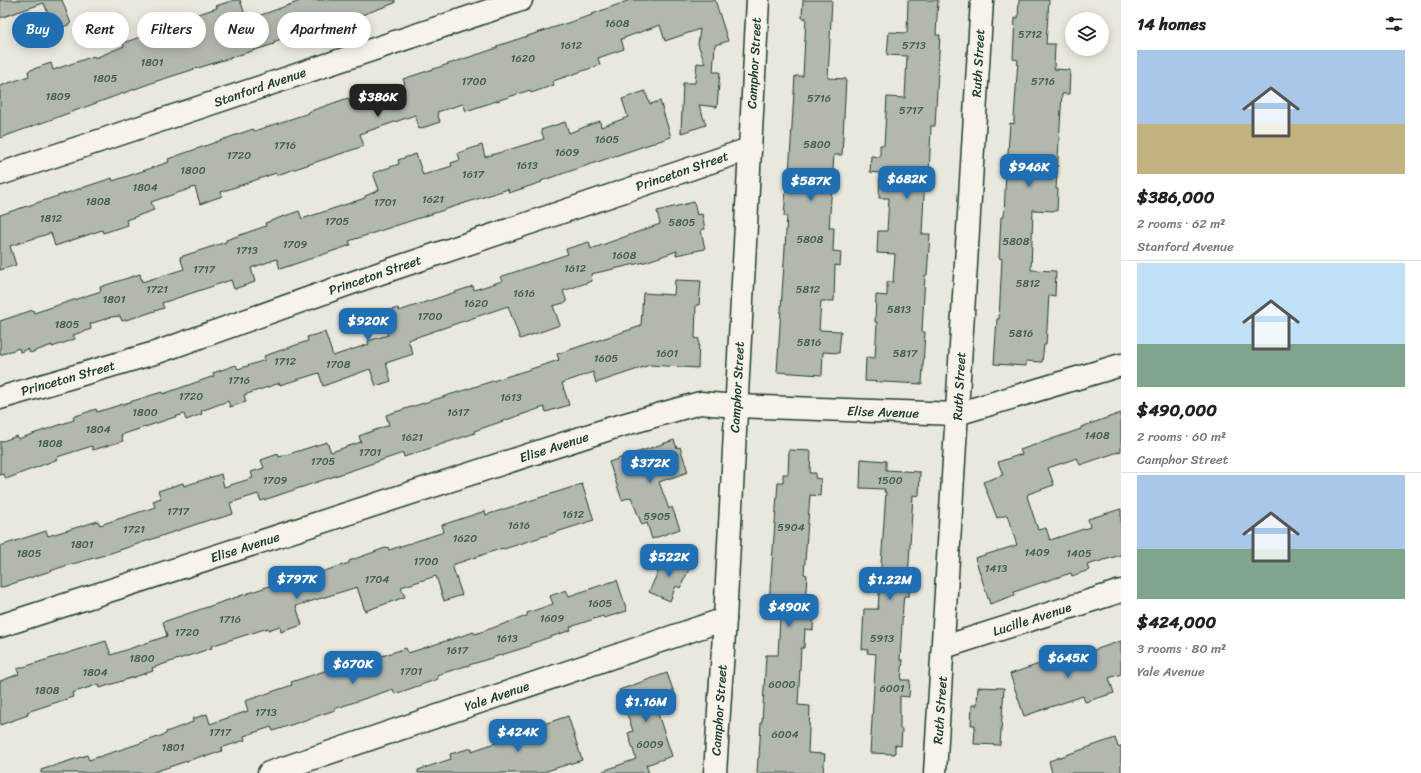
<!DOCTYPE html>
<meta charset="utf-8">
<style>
body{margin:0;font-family:Sriracha,sans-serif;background:#f2f2f2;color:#222;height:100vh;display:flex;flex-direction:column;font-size:15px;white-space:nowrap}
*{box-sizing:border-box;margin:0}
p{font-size:13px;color:#767676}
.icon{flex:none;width:22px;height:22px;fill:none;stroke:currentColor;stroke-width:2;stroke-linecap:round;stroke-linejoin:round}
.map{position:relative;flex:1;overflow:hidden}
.side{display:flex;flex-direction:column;background:#fff;width:300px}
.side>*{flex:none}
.hud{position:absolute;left:12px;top:12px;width:380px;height:36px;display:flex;gap:8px}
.tools{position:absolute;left:1065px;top:12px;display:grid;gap:8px}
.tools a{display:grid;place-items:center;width:44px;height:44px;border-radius:50%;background:#fff;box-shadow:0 2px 10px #0003;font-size:20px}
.price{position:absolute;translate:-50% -34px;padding:0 9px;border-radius:8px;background:#1f6fb2;color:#fff;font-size:13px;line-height:26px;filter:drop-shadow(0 1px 2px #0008)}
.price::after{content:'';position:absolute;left:50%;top:24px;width:12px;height:9px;margin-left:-6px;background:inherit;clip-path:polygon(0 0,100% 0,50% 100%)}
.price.current{background:#222;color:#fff}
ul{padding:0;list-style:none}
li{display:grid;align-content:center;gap:8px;height:212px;padding:0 16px}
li+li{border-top:1px solid #e0e0e0}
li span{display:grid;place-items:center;height:124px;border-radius:0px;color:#555}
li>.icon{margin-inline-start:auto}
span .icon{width:72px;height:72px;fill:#fffc;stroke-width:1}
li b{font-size:17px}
h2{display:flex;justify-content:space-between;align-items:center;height:48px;padding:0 16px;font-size:17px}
.tag{padding:0 14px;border-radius:18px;background:#fff;box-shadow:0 2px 10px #0003;font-size:14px;line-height:36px}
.tag.current{background:#1f6fb2;color:#fff}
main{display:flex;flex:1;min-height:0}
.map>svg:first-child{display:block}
.building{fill:#b2b8ae;stroke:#1f3d34}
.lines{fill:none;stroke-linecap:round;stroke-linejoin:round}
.minor-casing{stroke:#1f3d34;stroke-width:25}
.minor{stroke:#f7f3e8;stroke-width:22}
.labels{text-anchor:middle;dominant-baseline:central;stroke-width:3;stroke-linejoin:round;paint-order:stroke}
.number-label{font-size:11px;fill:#445c52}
.street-label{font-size:13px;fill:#1f3d34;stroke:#f7f3e8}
</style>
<main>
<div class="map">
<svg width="1121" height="773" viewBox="0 0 1121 773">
<rect width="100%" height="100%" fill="#eae8dd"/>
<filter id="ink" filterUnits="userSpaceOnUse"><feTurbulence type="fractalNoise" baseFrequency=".025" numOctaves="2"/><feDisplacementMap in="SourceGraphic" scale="8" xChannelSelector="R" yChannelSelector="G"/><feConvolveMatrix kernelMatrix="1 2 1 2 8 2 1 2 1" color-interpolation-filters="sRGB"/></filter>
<g filter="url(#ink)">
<g class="building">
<path d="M0,0H62L71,24L54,30L44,3L0,18Z"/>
<path d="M234,0H240L247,20L303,0H395V3L328,27L327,23L273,42L274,44L157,81L0,138V86L29,76L28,71L51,63L53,70L94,56L95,58L124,46L123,43L143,36L142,32L217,8L216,6Z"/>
<path d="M630,0H715L728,41L715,45L713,72H720L717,107L699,105L706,125L681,133L683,83H695L697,63L705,64L698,44L700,29L665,41L660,25L621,39L624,49L598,58L600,65L553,81L554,85L531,93L530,90L466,111L463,104L437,112L440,122L419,129L415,115L360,134L364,146L277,175L276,173L221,192L222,196L200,204L195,187L151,202L154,210L126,220L128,225L103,233L102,230L55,246L51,233L10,246L16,265L0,270V215L112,178L113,181L169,162L168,159L253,129L254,131L309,113L308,112L348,98L350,103L405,84L403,79L497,48V46L592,15V14Z"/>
<path d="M803,0H832L828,78L846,79L842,155H834L829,228H834L833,251L841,252L840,266L835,265L834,301H821L819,330L841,331L839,353L823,352L822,375L777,372L787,216H784L787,175H789L795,76H803L806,18H802Z"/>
<path d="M908,0H938L936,35H940L935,126H931L929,175H925L922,234H930L927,275H925L922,332H925L922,384L865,381L866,357L875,358L877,322H875L876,295L887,296V282H893L895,254L877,253L878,231H887L889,198H879L880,173L870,172L871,156L880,157V145H884L887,97L905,98L907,56L887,55L889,32L907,33Z"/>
<path d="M1019,0H1049L1046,44H1055L1054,69L1070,70L1069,94H1062L1056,189H1058L1057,211L1033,210L1031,270L1056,271L1055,296L1049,295L1046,345H1044L1042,362L1026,361V366L994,364L997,319H999L1002,259L999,258L1001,217H1004L1006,167H1007L1010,123L1014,124V118L1018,60L1013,59L1015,18H1018Z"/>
<path d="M645,91L650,104L660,101L671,137L541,181L542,182L509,193L508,189L349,241L351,245L280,269L277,259L251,268L255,282L234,289L231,280L162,303L164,308L143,315L122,321L120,316L111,317L90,324L91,329L73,335L75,339L52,347V345L30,353L28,349L20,352L19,348L0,355V321L33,310L34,313L101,291L100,287L140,274L142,282L184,269L180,257L226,242V240L266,226L265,223L299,211L302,219L365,198V196L379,190L373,173L399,164L398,160L416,154L423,175L452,166L451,163L460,160L458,153L482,145L485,157L544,139L541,130L565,122L569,133L600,121L601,127L628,117L622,99Z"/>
<path d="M694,202L697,215L702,214L705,229L701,230L705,249L676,255L677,251L645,262L591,274L592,281L563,291L567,302L553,306L560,325L520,339L508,306L408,340L413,354L386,363L391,381L376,386L370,369L323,386L319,373L280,385V383L244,395L246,402L230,407L228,401L201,411L202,414L186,420L184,414L121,435L123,441L93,450L92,446L57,457L58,459L6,479L4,474L0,475V442L17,436L18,439L74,420L73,417L96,409L97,412L162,392L163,394L214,376L213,373L236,365L238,369L265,360L264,356L308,341L307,337L325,332L333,356L369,344L368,341L388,335L381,313L398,308L399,311L473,286L474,290L502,281L500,277L568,254L566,249L589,242L591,249L660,224L657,211Z"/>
<path d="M675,280L701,281L699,305H696L695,338L699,339L698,368L650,365L596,383L593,372L562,383L569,405L546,412L544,407L474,431L475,433L404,457L403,453L261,501L258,494L230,503L233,514L213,520L212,519L105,555L65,566L0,588V546L46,531L48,536L98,521L100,525L155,507L153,501L161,498L158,491L183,483L184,486L221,474L224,487L253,478L251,472L264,468L261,460L278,454L279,457L327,442L331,452L361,442L359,436L389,425L386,415L559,360L557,354L641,326L643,293L674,295Z"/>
<path d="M1121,413V451L1080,465L1077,458L1048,468L1054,485L1028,494V495L1027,496L1038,530L1046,528L1050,540L1090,527L1088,519L1121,509V555L1087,565L1089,570L1072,576L1071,573L1040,583L1014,592L1015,595L990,604L975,558L1017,545L1007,515L997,518L983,482L1003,475L998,462L1022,454L1020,450L1081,429V427Z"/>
<path d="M674,440L677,448L680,447L688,472L659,482L669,509L672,507L680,529L652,539L647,523L642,525L631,497L622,500L609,462Z"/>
<path d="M789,450L811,451L810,473H816L815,478L821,479L820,496L810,495L804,574L807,575L805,605L814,606L813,630L805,629L804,648H801L798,705L810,706L808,753L825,754L823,773H757L758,758H759L761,722H762L766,655H778L780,618L768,617L778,482H783V474H788Z"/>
<path d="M861,459L886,461V470L920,472L919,496L913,495L908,579H910L909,596H904L903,605L900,660H903L901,680H910L909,697L900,696V729H902L901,746L895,745V754L870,753L876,654L867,653L868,650L862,649L864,609H878L886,492H884L885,489L860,488Z"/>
<path d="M582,484L594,520L504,549L503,548L452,565L462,595L444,601L436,576L401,587L405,597L365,611L357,587L296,606L302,625L281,632L280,626L268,630V628L211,646L212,648L152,668L153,671L100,688L99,684L72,693L73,697L27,712L28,715L0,725V681L19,674L17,669L106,641L111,655L167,636L163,622L299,576L300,579L349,563V561L388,547L389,550L444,532L442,525L485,511L486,515Z"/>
<path d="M665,556L690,567L680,588L676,586L670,601L649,592Z"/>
<path d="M617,580L627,611L604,618L603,616L570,627L571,630L530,644V646L437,675L438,679L395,694L393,689L334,709L335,710L273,731L271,727L244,736L245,740L221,748L222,751L205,757V755L151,773H41V770L87,755L89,760L147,741L166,734V732L193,722L192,719L207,714L210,724L248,711L245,701L292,685L291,682L337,667L336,664L359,656L361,663L406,648L408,653L474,632L475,634L527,616V613L553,604L550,596L566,590L569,596Z"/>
<path d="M1121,641V674L1109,678L1114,693L1085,702L1083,696L1024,716L1010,674L1048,661L1050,665Z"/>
<path d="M667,673L677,701L656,708L672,756L646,765L649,773H603V771L636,759L628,733L633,731L619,690Z"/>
<path d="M978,687L1004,688L1000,745L974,744L975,725H971L972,705H977Z"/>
<path d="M568,716L582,760L540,773H418V770L451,759L450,754L472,748V751L544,726V724Z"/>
<path d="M1115,738L1118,747L1121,746V773H1052L1049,761Z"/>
</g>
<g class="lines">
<g class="minor-casing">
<g id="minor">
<path d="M0,174L521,0"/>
<path d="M0,398L158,352L360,280L749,149"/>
<path d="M0,626L612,428L700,403L736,406L957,414L1121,365"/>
<path d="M944,647L1121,591"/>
<path d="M269,773L725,619"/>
<path d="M715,773L725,619L758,0"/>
<path d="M935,773L982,0"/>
</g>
</g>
<use href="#minor" class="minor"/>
</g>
</g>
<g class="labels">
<g class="number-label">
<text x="617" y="23">1608</text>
<text x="1030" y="34">5712</text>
<text x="571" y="45">1612</text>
<text x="914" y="45">5713</text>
<text x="523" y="58">1620</text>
<text x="152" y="62">1801</text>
<text x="105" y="78">1805</text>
<text x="474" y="81">1700</text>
<text x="1043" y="81">5716</text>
<text x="58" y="96">1809</text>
<text x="819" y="98">5716</text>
<text x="911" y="110">5717</text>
<text x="607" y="139">1605</text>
<text x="817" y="144">5800</text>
<text x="285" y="145">1716</text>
<text x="567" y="152">1609</text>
<text x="239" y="155">1720</text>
<text x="527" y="165">1613</text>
<text x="193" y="170">1800</text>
<text x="473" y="174">1617</text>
<text x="145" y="187">1804</text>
<text x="433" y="199">1621</text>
<text x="98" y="201">1808</text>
<text x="385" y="202">1701</text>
<text x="51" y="218">1812</text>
<text x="337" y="221">1705</text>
<text x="682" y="222">5805</text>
<text x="810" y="239">5808</text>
<text x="1016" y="241">5808</text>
<text x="295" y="244">1709</text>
<text x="247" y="250">1713</text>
<text x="624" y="255">1608</text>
<text x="575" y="268">1612</text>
<text x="204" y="269">1717</text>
<text x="1028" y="283">5812</text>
<text x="157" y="289">1721</text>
<text x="808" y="289">5812</text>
<text x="524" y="293">1616</text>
<text x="114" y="299">1801</text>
<text x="476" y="303">1620</text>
<text x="899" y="309">5813</text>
<text x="430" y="316">1700</text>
<text x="67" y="324">1805</text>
<text x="1021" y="333">5816</text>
<text x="809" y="342">5816</text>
<text x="667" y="353">1601</text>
<text x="905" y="353">5817</text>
<text x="606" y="358">1605</text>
<text x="285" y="361">1712</text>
<text x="338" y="364">1708</text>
<text x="239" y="380">1716</text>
<text x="191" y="396">1720</text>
<text x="511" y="397">1613</text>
<text x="145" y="412">1800</text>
<text x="458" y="412">1617</text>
<text x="98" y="429">1804</text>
<text x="1097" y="435">1408</text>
<text x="412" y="437">1621</text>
<text x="50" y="443">1808</text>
<text x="370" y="452">1701</text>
<text x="323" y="461">1705</text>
<text x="275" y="480">1709</text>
<text x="890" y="480">1500</text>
<text x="178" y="511">1717</text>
<text x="573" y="514">1612</text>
<text x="657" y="516">5905</text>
<text x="519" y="525">1616</text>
<text x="791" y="527">5904</text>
<text x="134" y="529">1721</text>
<text x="465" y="538">1620</text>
<text x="82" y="544">1801</text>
<text x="1037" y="552">1409</text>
<text x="29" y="553">1805</text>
<text x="1079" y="553">1405</text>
<text x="426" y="561">1700</text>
<text x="996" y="568">1413</text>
<text x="377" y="579">1704</text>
<text x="600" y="603">1605</text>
<text x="552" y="618">1609</text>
<text x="230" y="619">1716</text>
<text x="187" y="632">1720</text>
<text x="507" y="638">1613</text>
<text x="882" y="638">5913</text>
<text x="457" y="650">1617</text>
<text x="142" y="658">1800</text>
<text x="411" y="671">1701</text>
<text x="95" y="672">1804</text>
<text x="782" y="684">6000</text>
<text x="892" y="688">6001</text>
<text x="47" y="690">1808</text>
<text x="266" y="712">1713</text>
<text x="220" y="732">1717</text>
<text x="785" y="734">6004</text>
<text x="650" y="744">6009</text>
<text x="173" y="747">1801</text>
</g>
<g class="street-label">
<text transform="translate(754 63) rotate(-87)">Camphor Street</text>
<text transform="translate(978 63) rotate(-87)">Ruth Street</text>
<text transform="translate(260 87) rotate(-19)">Stanford Avenue</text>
<text transform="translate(682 171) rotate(-19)">Princeton Street</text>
<text transform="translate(375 275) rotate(-19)">Princeton Street</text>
<text transform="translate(68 378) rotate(-16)">Princeton Street</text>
<text transform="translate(959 386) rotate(-87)">Ruth Street</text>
<text transform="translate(737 387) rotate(-87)">Camphor Street</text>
<text transform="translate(883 412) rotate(2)">Elise Avenue</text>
<text transform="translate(554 447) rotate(-18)">Elise Avenue</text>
<text transform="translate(245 547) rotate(-18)">Elise Avenue</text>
<text transform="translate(1032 619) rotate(-18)">Lucille Avenue</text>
<text transform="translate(497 696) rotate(-19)">Yale Avenue</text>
<text transform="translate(719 710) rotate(-86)">Camphor Street</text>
<text transform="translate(940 710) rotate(-86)">Ruth Street</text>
</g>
</g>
</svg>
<div class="tools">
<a><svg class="icon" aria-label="layers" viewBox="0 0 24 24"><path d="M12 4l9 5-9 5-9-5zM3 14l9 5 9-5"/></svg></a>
</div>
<b class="price current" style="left:378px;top:118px">$386K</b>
<b class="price" style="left:1029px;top:188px">$946K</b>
<b class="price" style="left:907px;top:200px">$682K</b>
<b class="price" style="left:811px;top:202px">$587K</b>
<b class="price" style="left:368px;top:342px">$920K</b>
<b class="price" style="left:650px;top:484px">$372K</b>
<b class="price" style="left:669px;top:578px">$522K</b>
<b class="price" style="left:297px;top:600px">$797K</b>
<b class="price" style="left:890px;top:601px">$1.22M</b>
<b class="price" style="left:789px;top:628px">$490K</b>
<b class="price" style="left:1068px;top:679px">$645K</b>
<b class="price" style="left:353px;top:685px">$670K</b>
<b class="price" style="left:646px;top:723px">$1.16M</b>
<b class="price" style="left:518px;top:753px">$424K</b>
<div class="hud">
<a class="tag current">Buy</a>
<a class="tag">Rent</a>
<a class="tag">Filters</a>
<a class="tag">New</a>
<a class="tag">Apartment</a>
</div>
</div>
<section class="side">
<h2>14 homes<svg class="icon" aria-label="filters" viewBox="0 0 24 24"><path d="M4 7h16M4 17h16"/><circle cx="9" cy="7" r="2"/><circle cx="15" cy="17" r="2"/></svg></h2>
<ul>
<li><span style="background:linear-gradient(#a9c7e8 60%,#c2b280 0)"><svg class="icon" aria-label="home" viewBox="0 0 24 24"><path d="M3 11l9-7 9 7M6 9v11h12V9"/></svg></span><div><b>$386,000</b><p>2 rooms · 62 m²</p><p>Stanford Avenue</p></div></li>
<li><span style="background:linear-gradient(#bfe0f5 65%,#7fa58c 0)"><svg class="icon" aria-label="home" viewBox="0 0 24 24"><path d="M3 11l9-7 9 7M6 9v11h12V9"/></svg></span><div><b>$490,000</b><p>2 rooms · 60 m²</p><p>Camphor Street</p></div></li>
<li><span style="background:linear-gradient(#a9c7e8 60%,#7fa58c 0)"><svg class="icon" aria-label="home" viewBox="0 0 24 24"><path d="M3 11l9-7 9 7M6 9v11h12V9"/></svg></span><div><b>$424,000</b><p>3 rooms · 80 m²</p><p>Yale Avenue</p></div></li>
</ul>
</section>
</main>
